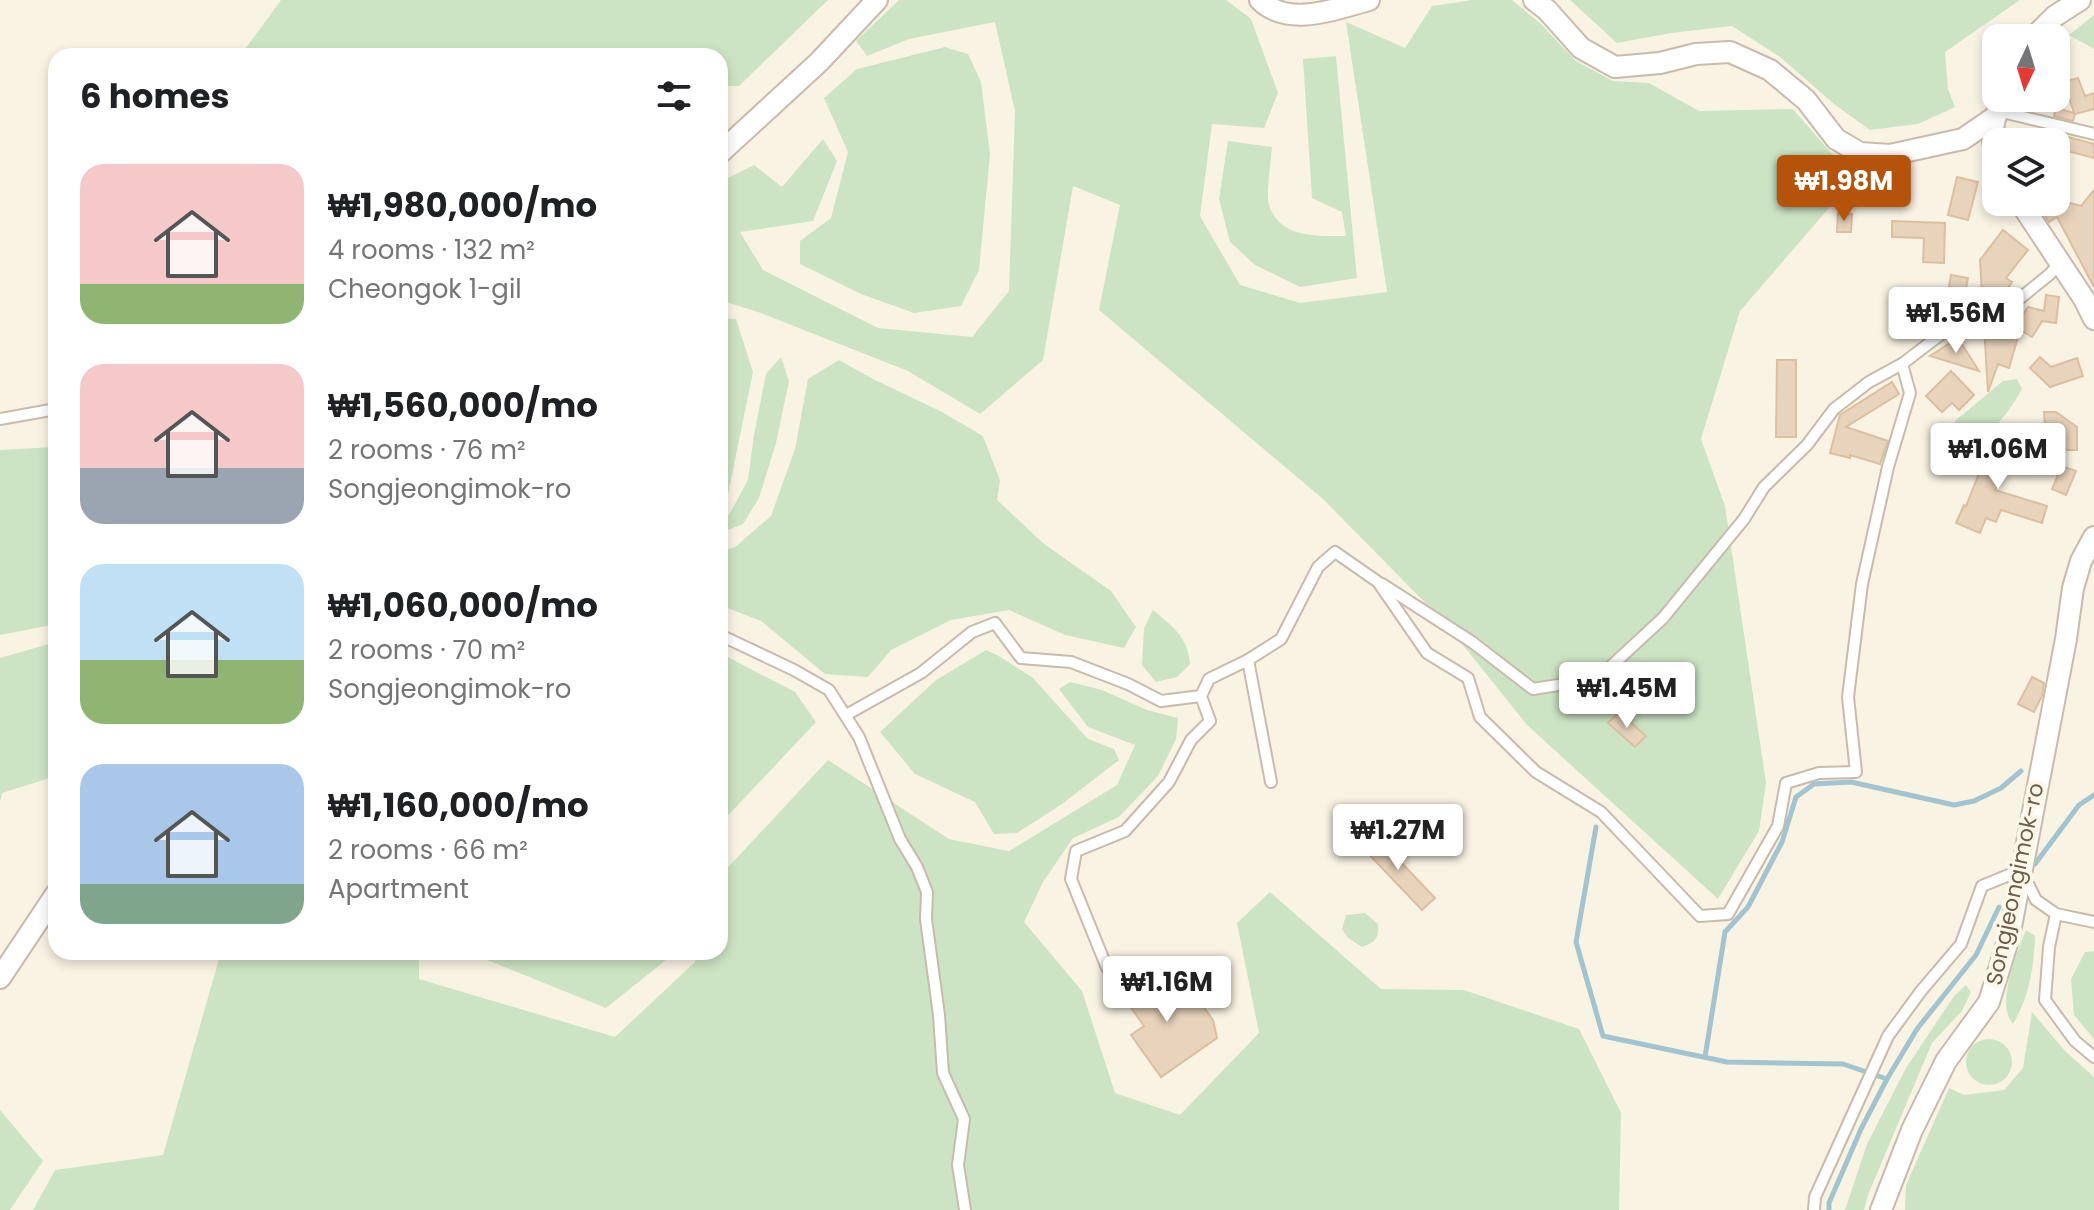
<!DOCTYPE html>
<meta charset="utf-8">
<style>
body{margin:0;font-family:Poppins,sans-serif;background:#f2f2f2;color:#202124;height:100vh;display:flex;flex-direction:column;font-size:30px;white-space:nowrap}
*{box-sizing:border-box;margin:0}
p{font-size:26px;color:#757577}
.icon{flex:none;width:44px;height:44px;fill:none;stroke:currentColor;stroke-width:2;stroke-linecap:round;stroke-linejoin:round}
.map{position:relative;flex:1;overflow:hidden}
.details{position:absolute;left:48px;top:48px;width:680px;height:912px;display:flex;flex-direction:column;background:#fff;border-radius:24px;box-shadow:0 4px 12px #0003}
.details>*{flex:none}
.needle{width:52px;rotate:184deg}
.controls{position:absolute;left:1982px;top:24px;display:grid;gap:16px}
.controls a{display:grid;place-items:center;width:88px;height:88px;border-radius:16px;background:#fff;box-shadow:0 4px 12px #0003;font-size:40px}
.price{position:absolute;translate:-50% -68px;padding:0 18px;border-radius:8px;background:#fff;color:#222;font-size:26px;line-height:52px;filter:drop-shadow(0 2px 4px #0008)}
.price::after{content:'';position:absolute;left:50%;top:48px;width:24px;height:18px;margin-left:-12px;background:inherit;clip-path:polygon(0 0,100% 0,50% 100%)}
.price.current{background:#b45309;color:#fff}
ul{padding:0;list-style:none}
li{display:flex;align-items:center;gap:24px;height:200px;padding:0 32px}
li span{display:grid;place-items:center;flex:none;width:224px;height:160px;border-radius:24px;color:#555}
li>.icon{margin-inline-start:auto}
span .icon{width:96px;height:96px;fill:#fffc;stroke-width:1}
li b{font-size:34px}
h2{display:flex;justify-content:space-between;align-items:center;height:96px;padding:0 32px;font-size:34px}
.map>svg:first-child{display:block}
.green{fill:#cde4c4}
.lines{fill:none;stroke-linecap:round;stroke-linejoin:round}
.stream{stroke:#a2c4d0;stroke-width:5}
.building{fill:#e8d3bc;stroke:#dcbea0;stroke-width:2}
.lane-casing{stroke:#c8bbab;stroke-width:14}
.street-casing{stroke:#c8bbab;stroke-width:24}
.lane{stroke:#fff;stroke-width:10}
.street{stroke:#fff;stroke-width:20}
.labels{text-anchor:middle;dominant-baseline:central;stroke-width:8;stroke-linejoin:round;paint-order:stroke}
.street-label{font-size:22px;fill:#6e5c4c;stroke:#fcf7e9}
</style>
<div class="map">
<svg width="2094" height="1210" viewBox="0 0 2094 1210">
<rect width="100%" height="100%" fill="#f9f3e3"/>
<g class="green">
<path d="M281,0H828L739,86H720V56H240Z"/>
<path d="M899,0H1226L1251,19L1278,93L1264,128L1212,124L1200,216L1240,285L1300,303L1387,292L1346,22L1405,48L1432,6L1472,0H1512L1541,24L1576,61L1613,81L1649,83L1699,111L1793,109L1833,155L1841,194L1740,311L1701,439L1725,506L1766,783L1759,831L1718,899L1527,725L1447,625L1323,499L1099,310L1120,205L1073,186L1043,360L980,414L908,371L761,313L720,300V182L754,165L782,187L823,139L837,161L813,221L740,232L763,270L878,328L972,337L1009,291L1015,111L995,22L909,39L867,56L856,41Z"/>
<path d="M1570,0H2020L1945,52L1948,89L1955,107L1918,124L1870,130L1834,104L1780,57L1732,26L1671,33L1617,43Z"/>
<path d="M2094,15V49L2069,35Z"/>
<path d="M945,47L968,54L981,82L990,154L979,270L961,306L914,313L861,294L800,264V241L831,218L848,152L824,98L857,69Z"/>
<path d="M1336,56L1357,278L1300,287L1255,265L1230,242L1219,199L1228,141L1272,147C1271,160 1266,195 1269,205C1280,239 1318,236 1346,236L1342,212L1312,198L1303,59Z"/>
<path d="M720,318L736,319L753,372L727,499L720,503Z"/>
<path d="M781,357L789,381L776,443L759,498L743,524L720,533V517L729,515L748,480L754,435L766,374Z"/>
<path d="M839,360L875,380L942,412L983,436L1000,480L997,500L1044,544L1111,591L1136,627L1124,648L1065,635L1009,610L951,620L891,650L868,677L825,674L761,621L720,605V552L735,547L771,516L795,449L808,379Z"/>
<path d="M2017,379L2022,389C2009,411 1991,440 1964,442L1957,433L1955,421L2003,381Z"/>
<path d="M54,447L56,451V624L0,635V450Z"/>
<path d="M1153,610C1173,627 1188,637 1190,664L1177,677L1156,682L1142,665L1144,628Z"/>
<path d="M56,642V776L2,793L0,802V658Z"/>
<path d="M986,650L997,655L1032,677L1088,739L1114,749L1119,760L1062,804L1017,833L994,834L975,802L915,774L880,732L936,680Z"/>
<path d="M720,653L795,692L816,722L720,824Z"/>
<path d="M1070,682L1102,690L1147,710L1178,718L1176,739L1158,776L1119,817L1073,838L1043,882L1024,922L1082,991L1115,1093L1180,1115L1259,1033L1237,923L1270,892L1381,989L1464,990L1579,1029L1621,1113L1619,1210H33L55,1170L163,1155L221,952H419V979L615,1037L695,962L697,952H720V876L828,760L949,839L1009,851L1117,785L1135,745L1088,727L1059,689Z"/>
<path d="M1365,913L1378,924C1379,939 1375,942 1362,947L1348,938L1342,929L1346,915Z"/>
<path d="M2026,930L2035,936C2034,967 2029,997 2013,1024C1995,1005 2017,951 2026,930Z"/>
<path d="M2094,951V1039L2074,1015L2071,979L2085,952Z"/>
<path d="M467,952H666V960L606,1008Z"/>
<path d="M1966,985L1971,992L1962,1011L1932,1043L1868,1195L1864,1210H1845L1867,1144L1906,1068L1954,996Z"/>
<path d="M2032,1012L2065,1051L2094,1077V1210H1905L1906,1185L1949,1088L1964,1095L2004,1090L2023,1068Z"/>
<circle cx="1989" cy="1062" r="23"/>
<path d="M0,1110L43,1161L10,1210H0Z"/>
</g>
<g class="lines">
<g class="stream">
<path d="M1596,827L1576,942L1603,1036L1727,1062L1843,1064L1887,1079"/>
<path d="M2035,864L2079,805L2094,795"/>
<path d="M1705,1057L1725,932L1748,907L1782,842L1796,797L1814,784L1851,782L1954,805L1974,801L2001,788L2021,771"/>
<path d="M1829,1210V1203L1861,1129L1887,1079L1917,1029L1976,955L1999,907"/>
</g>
</g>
<g class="building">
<path d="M2078,78L2085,96L2094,93V109L2075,114L2073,121L2054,116L2056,108L2074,113L2064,82Z"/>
<path d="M2050,132L2094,144V158L2056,148V142H2047Z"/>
<path d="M1957,177L1978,182L1968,220L1948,215Z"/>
<path d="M2094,190V287L2057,217L2049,222L2036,202H2056V199L2081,206Z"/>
<path d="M1838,213L1852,214L1851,232H1837Z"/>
<path d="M1892,221L1945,223L1944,263L1923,262L1924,238L1892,237Z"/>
<path d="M2003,230L2028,250L2006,278L2012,282L1996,304L1983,310L1980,260Z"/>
<path d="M1951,275L1968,278L1960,320L1955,321L1943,319Z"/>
<path d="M2046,295L2059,297L2056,323L2042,321L2043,320L2032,337L2020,330L2009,368L1998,364L1988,392L1984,327L1992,323L2019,321L2028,307L2044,311Z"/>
<path d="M1908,303L1927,315L1912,336L1894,323Z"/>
<path d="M1958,338L1979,371L1930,356Z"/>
<path d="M2040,357L2051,367L2077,358L2083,376L2050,387L2030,368Z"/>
<path d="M1777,360H1796V437H1776Z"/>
<path d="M1951,371L1974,395L1959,410L1952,403L1942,412L1926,396Z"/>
<path d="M1892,382L1899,394L1846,427L1888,441L1880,464L1850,455V458L1830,453L1840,415Z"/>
<path d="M2044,412H2056L2077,427V450H2066L2045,427Z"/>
<path d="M2011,431L2026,441L1995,490L2047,506L2042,523L2001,510L1996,522L1986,518L1980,533L1956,523L1964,505L1966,506L1988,451L1996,456Z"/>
<path d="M2062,466L2076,471L2066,495L2052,489Z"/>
<path d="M2032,677L2044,683L2042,696L2034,712L2018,704Z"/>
<path d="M1619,712L1646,736L1635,747L1608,723Z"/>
<path d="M1374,834L1435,898L1422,910L1361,846Z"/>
<path d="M1132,969L1159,1008L1189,987L1213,1020L1217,1038L1161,1077L1131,1035L1144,1026L1113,982Z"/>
</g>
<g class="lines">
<g class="lane-casing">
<g id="lane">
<path d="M1998,111L2094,134"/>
<path d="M0,419L56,409"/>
<path d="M1382,584L1472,642L1533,689L1571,683L1608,669L1663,618L1744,519L1764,487L1807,445L1834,409L1869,382L1902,364"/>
<path d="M720,635L794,670L829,690L859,737L900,839L917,867L927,892L926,919L939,1015L943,1073L964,1119L958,1165L965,1210"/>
<path d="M1248,660L1271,782"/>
<path d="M846,715L921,673L972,632L995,623L1021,658L1071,662L1128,684L1161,701L1201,696"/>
<path d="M2056,914L2049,947L2045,1000L2075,1041L2094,1057"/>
<path d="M1107,968L1071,879L1076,851L1125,831L1169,782L1191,740L1210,721L1201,696L1209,679L1248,660L1281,639L1318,567L1335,552L1378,582L1427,653L1468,678L1480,717L1536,772L1601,812L1700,916L1728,914L1778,826L1786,783L1819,773L1856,772L1848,697L1862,584L1888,467L1910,393L1902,364L1944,332L1965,327L1999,311L2008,308L2050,274L2060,262"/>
<path d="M1814,1210L1815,1197L1888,1036L1921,991L1961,944L1982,886L2021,870L2036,900L2056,914L2094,922"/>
</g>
</g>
<g class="street-casing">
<g id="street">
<path d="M1260,0C1288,28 1336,9 1369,0"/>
<path d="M1534,0L1547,10L1581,48L1615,67L1660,63L1696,54L1730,52L1770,70L1806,100L1836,139L1860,153L1890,155L1963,139L1995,117"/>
<path d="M2033,38L2055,16L2080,0"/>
<path d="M720,153L819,62L877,0"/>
<path d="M1996,155C1989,133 1994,120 2002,98"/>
<path d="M2020,202L2084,299L2094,319"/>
<path d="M0,978L56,894"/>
<path d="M1881,1210L1912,1130L1946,1061L1989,1002L2009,937L2066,639L2073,588L2081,561L2094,537"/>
</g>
</g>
<use href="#lane" class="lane"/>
<use href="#street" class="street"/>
</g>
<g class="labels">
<g class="street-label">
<text transform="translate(2015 884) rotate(-78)">Songjeongimok-ro</text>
</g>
</g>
</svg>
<div class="controls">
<a><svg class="needle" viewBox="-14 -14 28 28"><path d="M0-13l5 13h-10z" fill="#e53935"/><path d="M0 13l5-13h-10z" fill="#757577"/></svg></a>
<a><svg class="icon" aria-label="layers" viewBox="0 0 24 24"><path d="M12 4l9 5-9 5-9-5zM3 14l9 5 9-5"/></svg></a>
</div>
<b class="price current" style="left:1844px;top:223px">₩1.98M</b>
<b class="price" style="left:1956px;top:355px">₩1.56M</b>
<b class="price" style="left:1998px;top:491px">₩1.06M</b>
<b class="price" style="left:1627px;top:730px">₩1.45M</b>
<b class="price" style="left:1398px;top:872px">₩1.27M</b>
<b class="price" style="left:1167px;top:1024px">₩1.16M</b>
<section class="details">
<h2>6 homes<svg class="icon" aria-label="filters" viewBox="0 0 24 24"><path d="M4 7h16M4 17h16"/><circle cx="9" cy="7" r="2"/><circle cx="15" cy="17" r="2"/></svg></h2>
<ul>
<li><span style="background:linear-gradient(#f6c9c9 75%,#8fb573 0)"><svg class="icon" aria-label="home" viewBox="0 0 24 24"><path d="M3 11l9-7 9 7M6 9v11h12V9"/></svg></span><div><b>₩1,980,000/mo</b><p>4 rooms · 132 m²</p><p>Cheongok 1-gil</p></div></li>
<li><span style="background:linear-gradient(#f6c9c9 65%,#9aa5b1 0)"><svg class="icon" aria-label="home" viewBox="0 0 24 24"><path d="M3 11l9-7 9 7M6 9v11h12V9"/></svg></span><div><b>₩1,560,000/mo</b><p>2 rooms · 76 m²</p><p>Songjeongimok-ro</p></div></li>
<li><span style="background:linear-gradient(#bfe0f5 60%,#8fb573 0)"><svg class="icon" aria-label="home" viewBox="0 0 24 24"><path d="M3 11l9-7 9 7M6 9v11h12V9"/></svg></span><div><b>₩1,060,000/mo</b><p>2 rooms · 70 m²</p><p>Songjeongimok-ro</p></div></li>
<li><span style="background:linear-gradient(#a9c7e8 75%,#7fa58c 0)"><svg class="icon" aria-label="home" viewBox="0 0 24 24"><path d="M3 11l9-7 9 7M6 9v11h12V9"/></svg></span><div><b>₩1,160,000/mo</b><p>2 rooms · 66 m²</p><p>Apartment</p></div></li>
</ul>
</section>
</div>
